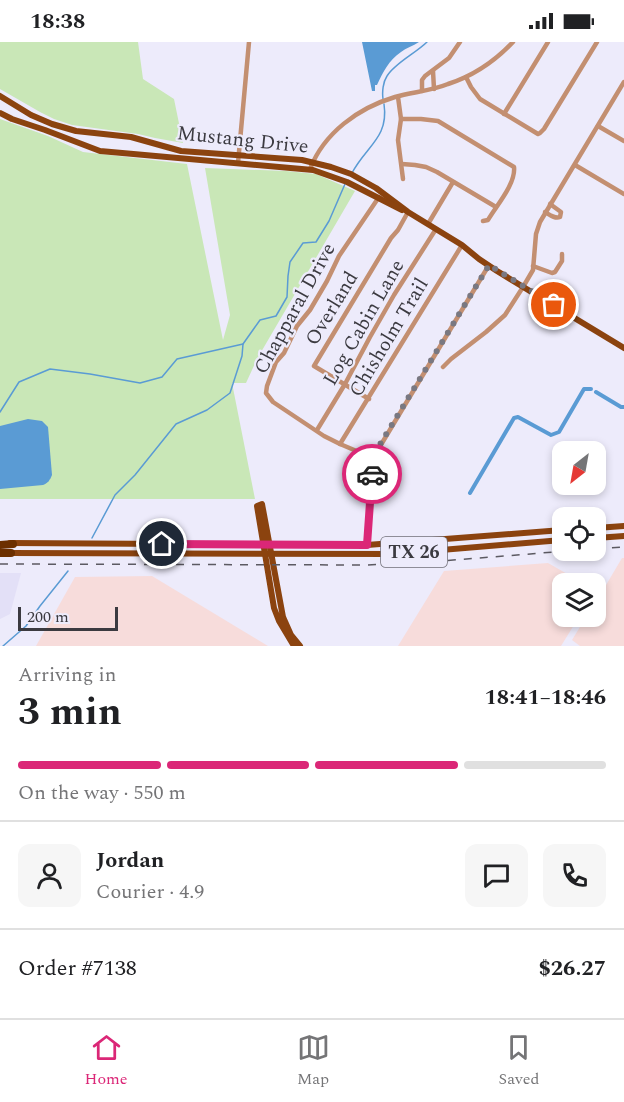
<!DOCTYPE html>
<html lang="en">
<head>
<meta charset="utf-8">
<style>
  :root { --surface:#fff; --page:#f6f6f6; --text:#202124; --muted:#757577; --line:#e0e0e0; --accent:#db2777 }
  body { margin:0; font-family:Spectral,serif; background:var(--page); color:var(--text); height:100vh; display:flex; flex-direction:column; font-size:22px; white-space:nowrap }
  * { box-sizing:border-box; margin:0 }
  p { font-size:20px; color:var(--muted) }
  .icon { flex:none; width:33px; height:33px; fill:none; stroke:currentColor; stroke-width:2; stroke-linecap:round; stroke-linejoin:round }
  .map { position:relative; height:604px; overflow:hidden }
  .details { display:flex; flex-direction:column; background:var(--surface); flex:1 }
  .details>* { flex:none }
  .needle { width:39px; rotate:211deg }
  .buttons { position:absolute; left:552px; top:399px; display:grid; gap:12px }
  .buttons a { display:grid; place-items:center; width:54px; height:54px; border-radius:12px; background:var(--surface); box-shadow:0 3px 9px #0003; font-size:30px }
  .scale { position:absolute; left:18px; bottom:15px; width:100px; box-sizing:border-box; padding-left:6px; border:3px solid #3b3a40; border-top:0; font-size:16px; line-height:21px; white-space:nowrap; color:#3b3a40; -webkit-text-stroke:4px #edebfb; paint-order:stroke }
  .pin { position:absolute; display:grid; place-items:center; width:51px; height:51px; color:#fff; margin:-26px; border:3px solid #fff; border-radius:50%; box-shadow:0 2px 6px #0007 }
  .courier { position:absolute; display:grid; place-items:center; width:60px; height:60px; margin:-30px; border:4px solid #db2777; border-radius:50%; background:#fff; color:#222; box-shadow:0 2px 8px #0007 }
  .summary em { font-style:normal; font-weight:700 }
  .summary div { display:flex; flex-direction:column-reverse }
  .summary { display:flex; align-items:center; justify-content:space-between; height:102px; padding:0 18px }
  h1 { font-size:39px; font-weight:700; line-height:45px }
  .bar { display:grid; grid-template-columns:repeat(4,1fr); gap:9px 6px; align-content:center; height:72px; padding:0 18px }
  .bar i { height:8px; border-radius:4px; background:var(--line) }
  .bar .active { background:var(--accent) }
  .bar p { grid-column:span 4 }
  .line { display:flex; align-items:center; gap:15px; padding:0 18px; border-top:2px solid var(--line) }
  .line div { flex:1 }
  .round { display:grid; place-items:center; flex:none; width:63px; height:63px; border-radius:12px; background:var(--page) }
  .status { display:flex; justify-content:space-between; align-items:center; height:42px; padding:0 30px; background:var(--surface); direction:ltr }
  .status svg { height:16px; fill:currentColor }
  .tab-bar { display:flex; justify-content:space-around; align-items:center; height:84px; border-top:2px solid var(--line); background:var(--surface); font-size:16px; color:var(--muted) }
  .tab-bar a { display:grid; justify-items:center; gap:3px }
  .tab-bar .active { color:var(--accent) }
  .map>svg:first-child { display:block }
  .built { fill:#e3e0f7 }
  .industrial { fill:#f7dcdb }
  .green { fill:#c9e7b7 }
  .water { fill:#5a9bd4 }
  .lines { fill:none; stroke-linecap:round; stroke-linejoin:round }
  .stream { stroke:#5a9bd4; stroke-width:1.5 }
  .canal { stroke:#5a9bd4; stroke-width:4 }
  .minor { stroke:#c38f71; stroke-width:4.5 }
  .major { stroke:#8b430f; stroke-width:6 }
  .highway { stroke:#6c2f00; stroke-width:8 }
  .rail { stroke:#5c5a62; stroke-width:1.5; stroke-dasharray:8 8; stroke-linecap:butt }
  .done { stroke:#797881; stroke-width:6; stroke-dasharray:0 10.8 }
  .route { stroke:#db2777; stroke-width:8 }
  .labels { text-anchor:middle; stroke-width:4.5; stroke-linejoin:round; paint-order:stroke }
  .shield { fill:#edebfb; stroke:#706f78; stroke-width:1.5 }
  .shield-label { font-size:18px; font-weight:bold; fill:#3b3a40 }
  .street-label { font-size:20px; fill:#3b3a40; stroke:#edebfb }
</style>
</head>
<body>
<div class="status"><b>18:38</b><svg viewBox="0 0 49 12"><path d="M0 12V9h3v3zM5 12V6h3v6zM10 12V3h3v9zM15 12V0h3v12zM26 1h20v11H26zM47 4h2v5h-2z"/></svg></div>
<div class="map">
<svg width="624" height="604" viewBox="0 0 624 604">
  <rect width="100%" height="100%" fill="#edebfb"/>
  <path class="built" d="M0,531H21L10,572L0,577Z"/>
  <g class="industrial">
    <path d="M622,516H624V604H580L572,598L586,575L596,574V560Z"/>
    <path d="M548,521L583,541L562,542V574L579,575L561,604H398L444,529Z"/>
    <path d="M152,534L268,604H36L75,535Z"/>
  </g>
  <g class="green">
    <path d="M0,0H138L143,37L174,57L183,101L155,96L138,92L72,83L54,77L40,70L0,47Z"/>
    <path d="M0,77L48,94L83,110L187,122L223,298L230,273L205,126L286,129L316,132L355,149L257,317L246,341H232L255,457H0Z"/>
  </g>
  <g class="water">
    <path d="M362,0H419C413,4 406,6 401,10C389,18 383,30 377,43H375V49H372Z"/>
    <path d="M28,377L42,379L48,385L52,433C50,438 48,441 43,443L0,447V384Z"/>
  </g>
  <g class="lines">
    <g class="stream">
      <path d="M383,57C382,50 383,40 387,34C395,21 416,11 427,0"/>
      <path d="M352,131C366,104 389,96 384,62"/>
      <path d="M0,370L19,340L50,327L90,332L140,341L162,335L177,317L243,302L260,278L276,274L287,255L288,234L290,220L303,201L316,200L329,179L345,142"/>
      <path d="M92,496L115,453L135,433L176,382L207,368L230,351L242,314L243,302"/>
      <path d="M3,604L26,584L40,564L68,529"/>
    </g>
    <g class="canal">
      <path d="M596,350L621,365H624"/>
      <path d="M470,451L514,376L518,375L551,393L559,390L584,347H591"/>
    </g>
    <g class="minor">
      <path d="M433,29L434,47"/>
      <path d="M466,35L471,45L480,57L538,92L540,91L544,87L597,0"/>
      <path d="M422,49V38L425,34L449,16L460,0"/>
      <path d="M398,55L401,77L398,98L403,137"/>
      <path d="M504,72L548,0"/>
      <path d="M401,77H421L438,79L514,125C516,142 496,164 488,178L483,179"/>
      <path d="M598,84L624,99"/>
      <path d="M238,121L249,0"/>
      <path d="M402,122L415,123L426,125L437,130L496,165"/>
      <path d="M575,123L624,152"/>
      <path d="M310,127C324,91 358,66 395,55C412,50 431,49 448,42C473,34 495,19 513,0"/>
      <path d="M545,170C550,173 555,177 560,175L561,170L550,162"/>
      <path d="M428,182L453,140"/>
      <path d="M533,224L552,231L555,230L562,219V212"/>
      <path d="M443,325L451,317L486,290L505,273L523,245L533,228L536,192L540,180L624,40"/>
      <path d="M369,357L314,324L391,196L398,188L408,170"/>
      <path d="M317,388L345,342L370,295L394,253L436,187"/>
      <path d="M340,402L462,203"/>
      <path d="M373,416L340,402L324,394L273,360L266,351L267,344L276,320L284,311L297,284L310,268L327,239L339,214L379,155"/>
      <path d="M367,503L373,416L489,223"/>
    </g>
    <g class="major">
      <path d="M0,54L31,73L52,82L76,89L131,95L181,109L302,118L331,125L351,132L376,146L408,170L462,203L479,217L497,229L624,306"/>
      <path d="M0,71L12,77L45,88L100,109L313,128L347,140L402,168"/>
      <path d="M596,486L624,484"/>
      <path d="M596,496L624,494"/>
      <path d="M10,501L367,503L562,488"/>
      <path d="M9,511L393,512L562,498"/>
      <path d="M294,604L279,579L274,566L257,464L262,462L283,575L291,593L300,604"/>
    </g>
    <g class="highway">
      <path d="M0,503L13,502"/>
      <path d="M0,511H11"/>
    </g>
    <g class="rail">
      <path d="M596,507L624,505"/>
      <path d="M0,522L366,523L415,521L580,508"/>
    </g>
  </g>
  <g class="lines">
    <path class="done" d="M372,432L373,416L376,409L489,223L554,263"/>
    <path class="route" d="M162,502L367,503L372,432"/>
  </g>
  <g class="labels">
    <rect class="shield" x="381" y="495" width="66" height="30" rx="4.5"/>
    <g class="shield-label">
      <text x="414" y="516">TX 26</text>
    </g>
    <g class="street-label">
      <text transform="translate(243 97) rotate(6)" y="7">Mustang Drive</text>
      <text transform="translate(294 266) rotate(-61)" y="7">Chapparal Drive</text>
      <text transform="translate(331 266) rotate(-59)" y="7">Overland</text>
      <text transform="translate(363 280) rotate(-60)" y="7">Log Cabin Lane</text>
      <text transform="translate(388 295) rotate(-59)" y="7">Chisholm Trail</text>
    </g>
  </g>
</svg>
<div class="buttons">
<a><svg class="needle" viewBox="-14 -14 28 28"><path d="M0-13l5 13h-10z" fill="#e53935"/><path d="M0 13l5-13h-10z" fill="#757577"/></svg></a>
<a><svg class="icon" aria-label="locate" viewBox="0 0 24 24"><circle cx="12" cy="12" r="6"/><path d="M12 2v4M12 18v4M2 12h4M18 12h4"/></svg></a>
<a><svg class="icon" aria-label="layers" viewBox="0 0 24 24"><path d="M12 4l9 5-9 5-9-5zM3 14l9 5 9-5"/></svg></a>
</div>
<div class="scale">200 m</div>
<div class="pin" style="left:554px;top:263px;background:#ea580c"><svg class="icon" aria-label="bag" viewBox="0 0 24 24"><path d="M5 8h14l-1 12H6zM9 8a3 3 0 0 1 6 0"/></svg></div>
<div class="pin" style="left:162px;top:502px;background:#1f2937"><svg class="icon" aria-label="home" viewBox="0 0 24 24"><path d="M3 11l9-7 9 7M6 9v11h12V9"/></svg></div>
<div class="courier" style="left:372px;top:432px"><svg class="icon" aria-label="car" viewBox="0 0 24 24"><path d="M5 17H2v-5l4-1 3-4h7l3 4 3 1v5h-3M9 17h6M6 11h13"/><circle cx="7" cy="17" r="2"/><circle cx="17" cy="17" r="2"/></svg></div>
</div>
<section class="details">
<div class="summary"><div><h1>3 min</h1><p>Arriving in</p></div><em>18:41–18:46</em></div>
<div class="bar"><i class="active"></i><i class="active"></i><i class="active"></i><i></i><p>On the way · 550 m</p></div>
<div class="line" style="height:108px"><a class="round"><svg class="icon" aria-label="person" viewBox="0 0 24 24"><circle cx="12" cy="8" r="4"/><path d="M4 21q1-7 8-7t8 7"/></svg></a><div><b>Jordan</b><p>Courier · 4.9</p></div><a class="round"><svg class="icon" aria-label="chat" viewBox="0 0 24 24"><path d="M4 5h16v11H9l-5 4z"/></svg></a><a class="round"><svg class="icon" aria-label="phone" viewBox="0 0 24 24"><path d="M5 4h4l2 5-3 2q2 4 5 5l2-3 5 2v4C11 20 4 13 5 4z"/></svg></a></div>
<div class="line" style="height:78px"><div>Order #7138</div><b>$26.27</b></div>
</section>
<nav class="tab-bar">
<a class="active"><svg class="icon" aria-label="home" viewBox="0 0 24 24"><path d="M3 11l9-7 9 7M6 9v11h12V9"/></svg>Home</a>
<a><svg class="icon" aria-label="map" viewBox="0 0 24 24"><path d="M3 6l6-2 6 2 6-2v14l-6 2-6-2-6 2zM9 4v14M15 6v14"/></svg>Map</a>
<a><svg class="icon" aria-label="saved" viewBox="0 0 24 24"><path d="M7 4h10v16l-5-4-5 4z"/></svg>Saved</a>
</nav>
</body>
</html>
